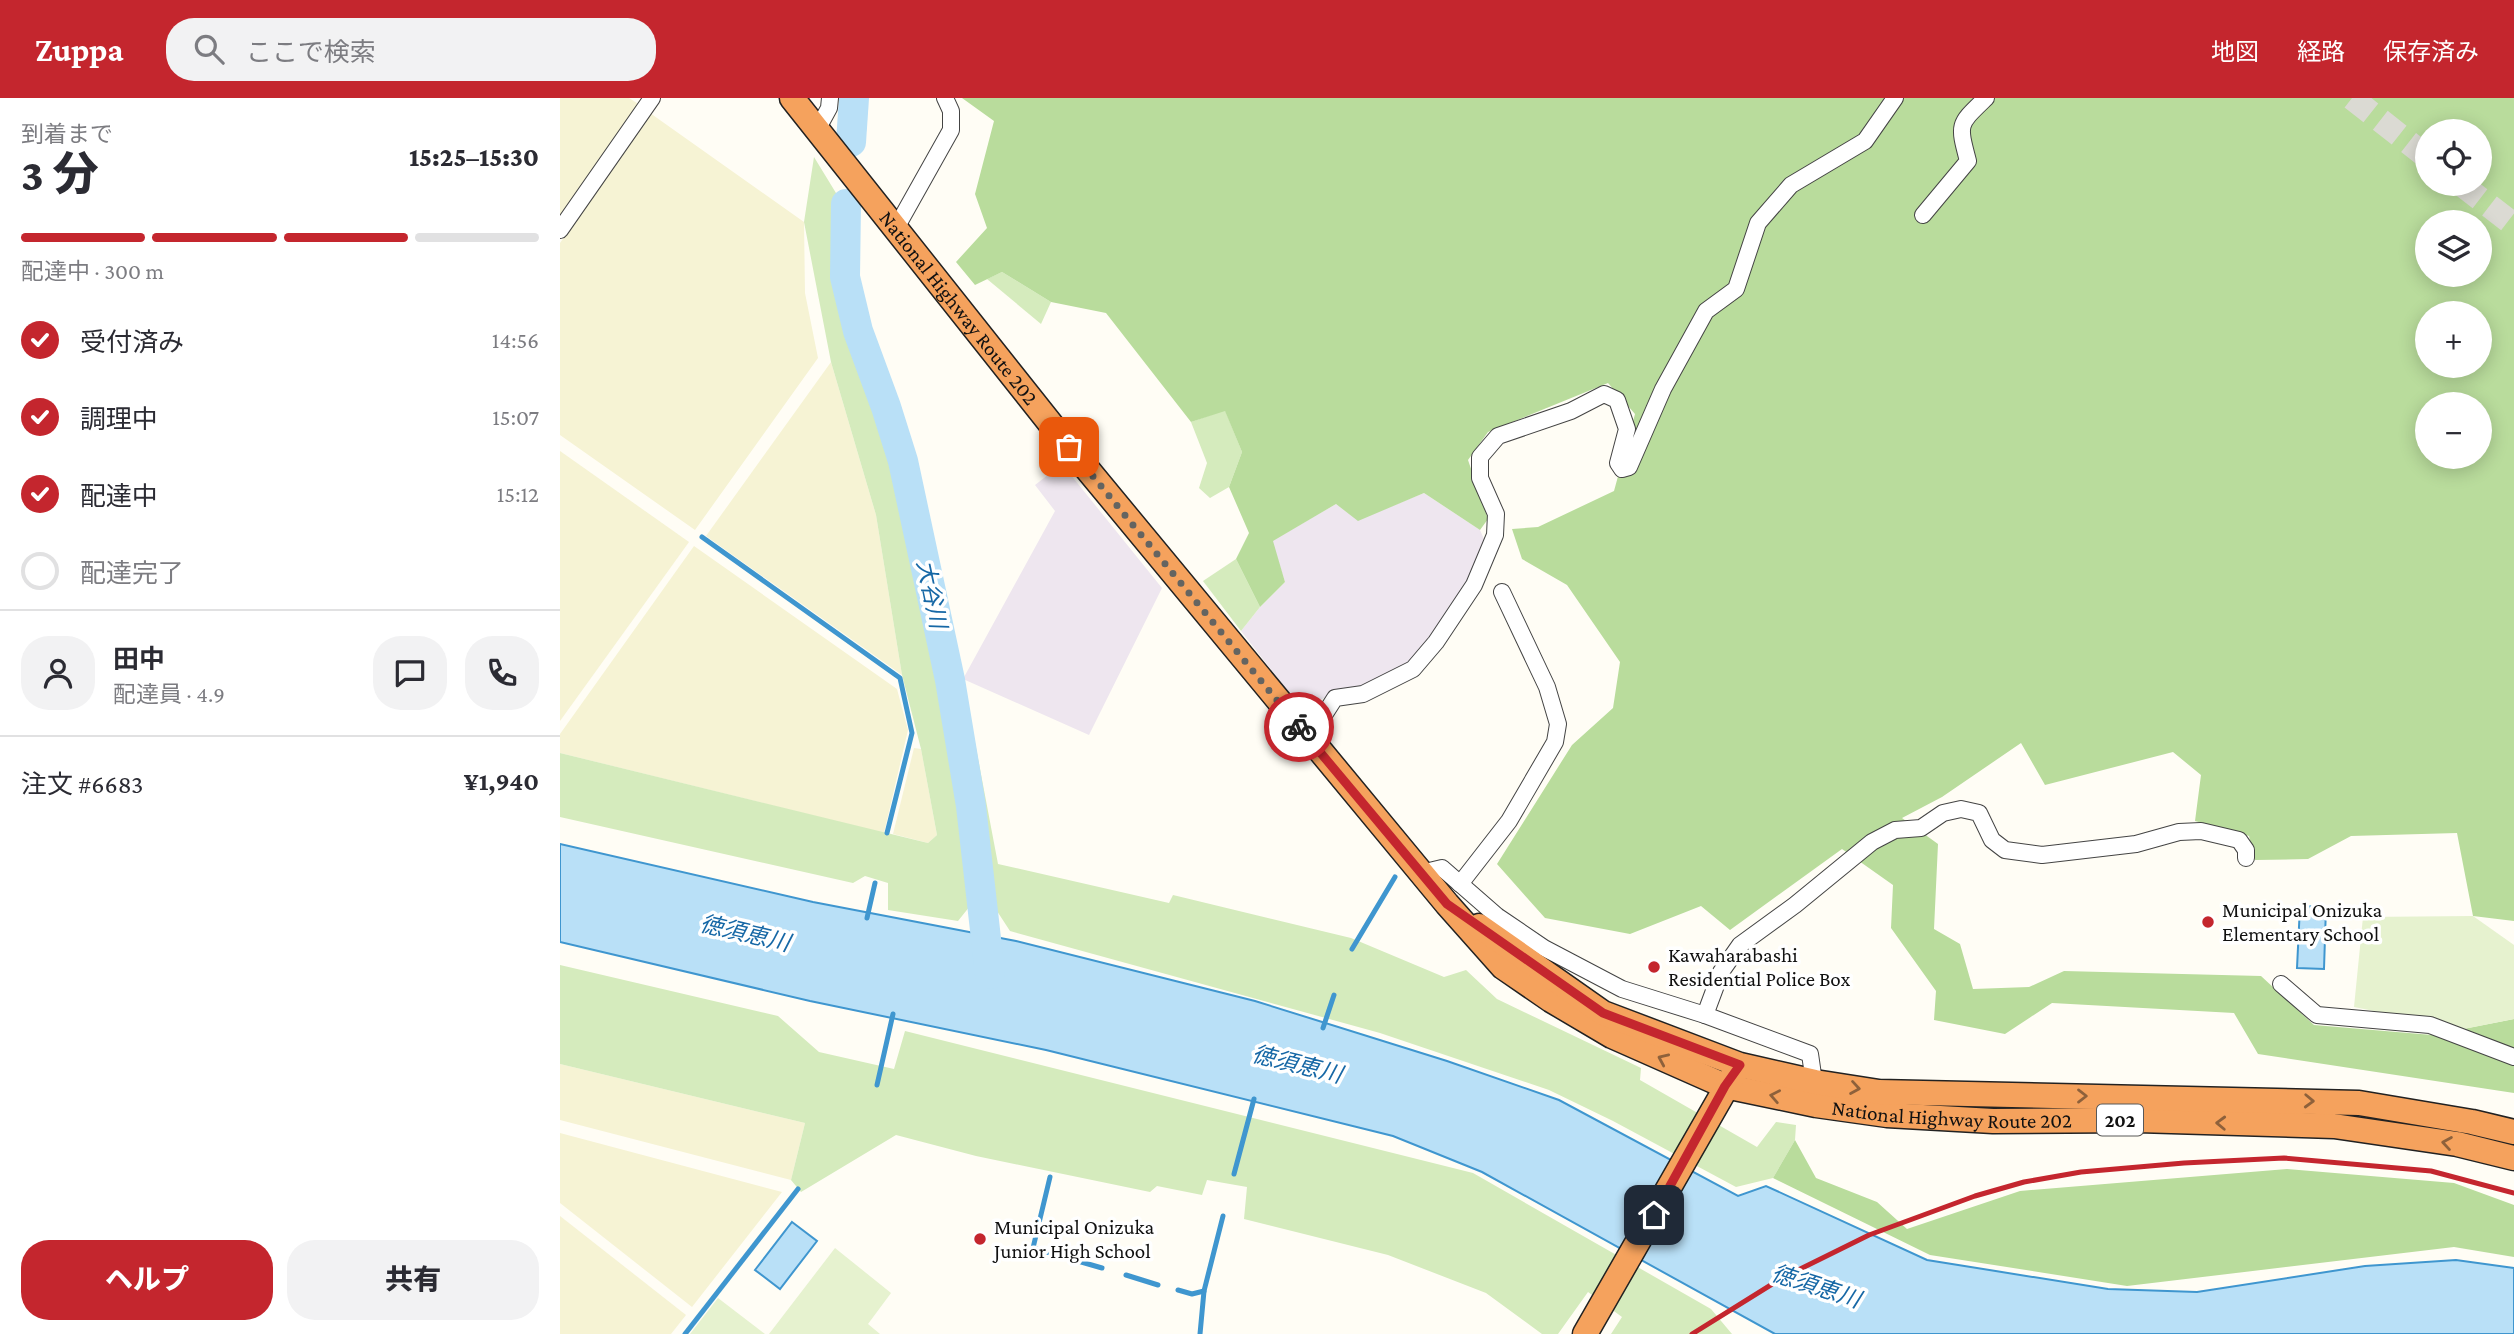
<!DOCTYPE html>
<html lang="ja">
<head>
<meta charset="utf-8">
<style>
  :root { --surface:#fff; --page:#f2f2f3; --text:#2b2b33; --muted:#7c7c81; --line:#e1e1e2; --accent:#c4262e }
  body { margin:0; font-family:"Crimson Pro","Noto Sans JP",serif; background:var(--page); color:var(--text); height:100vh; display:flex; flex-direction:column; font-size:26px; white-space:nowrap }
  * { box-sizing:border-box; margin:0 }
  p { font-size:23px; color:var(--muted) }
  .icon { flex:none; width:38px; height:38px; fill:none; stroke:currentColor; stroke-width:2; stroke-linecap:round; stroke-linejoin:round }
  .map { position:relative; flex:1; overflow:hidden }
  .drawer { display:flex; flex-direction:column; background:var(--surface); width:560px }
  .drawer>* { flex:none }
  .buttons { position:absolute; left:1855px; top:21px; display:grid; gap:14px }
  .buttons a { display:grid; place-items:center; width:77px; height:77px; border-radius:50%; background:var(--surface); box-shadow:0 4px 18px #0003; font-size:35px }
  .pin { position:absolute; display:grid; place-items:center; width:60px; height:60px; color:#fff; margin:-30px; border-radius:14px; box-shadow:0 4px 10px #0006 }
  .courier { position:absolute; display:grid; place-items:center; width:70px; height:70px; margin:-35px; border:5px solid #c4262e; border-radius:50%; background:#fff; color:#222; box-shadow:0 2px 9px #0007 }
  .headline em { font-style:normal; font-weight:800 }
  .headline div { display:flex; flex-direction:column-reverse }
  .headline { display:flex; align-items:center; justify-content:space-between; height:119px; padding:0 21px }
  h1 { font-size:46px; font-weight:800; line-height:52px }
  .bar { display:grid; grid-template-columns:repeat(4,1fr); gap:10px 7px; align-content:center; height:84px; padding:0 21px }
  .bar i { height:9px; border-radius:5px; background:var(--line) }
  .bar .active { background:var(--accent) }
  .bar p { grid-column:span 4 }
  .line { display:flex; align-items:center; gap:18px; padding:0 21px; border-top:2px solid var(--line) }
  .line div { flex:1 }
  .round { display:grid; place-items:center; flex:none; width:74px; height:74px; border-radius:28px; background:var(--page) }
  ol { padding:0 21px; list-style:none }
  li { display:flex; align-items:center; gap:21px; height:77px }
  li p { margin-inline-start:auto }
  li .icon { padding:7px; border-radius:50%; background:var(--accent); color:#fff; stroke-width:4 }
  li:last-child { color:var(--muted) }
  li i { width:38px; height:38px; border:4px solid var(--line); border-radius:50% }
  .cta { display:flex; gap:14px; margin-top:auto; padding:14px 21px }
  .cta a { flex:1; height:80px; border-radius:28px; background:var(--accent); color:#fff; font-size:28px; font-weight:800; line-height:80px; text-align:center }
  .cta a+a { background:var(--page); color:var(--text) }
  header { display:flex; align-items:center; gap:42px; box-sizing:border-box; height:98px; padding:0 35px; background:var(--accent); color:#fff }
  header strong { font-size:33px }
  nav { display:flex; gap:38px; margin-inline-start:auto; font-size:24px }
  .search { width:490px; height:63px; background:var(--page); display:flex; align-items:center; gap:18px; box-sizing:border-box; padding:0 24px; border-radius:28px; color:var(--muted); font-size:26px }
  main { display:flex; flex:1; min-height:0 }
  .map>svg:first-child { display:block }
  .industrial { fill:#eee6ef }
  .farmland { fill:#f6f3d4 }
  .green { fill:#d5ebbd }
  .forest { fill:#b9dc9c; fill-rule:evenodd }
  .pitch { fill:#e6f2cf }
  .water { fill:#b9e0f7; stroke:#3f96cf; stroke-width:2 }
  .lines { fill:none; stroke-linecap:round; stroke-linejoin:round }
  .stream { stroke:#3f96cf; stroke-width:5 }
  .river { stroke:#b9e0f7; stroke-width:30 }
  .highway-tunnel { stroke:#dbdad3; stroke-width:24; stroke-dasharray:24 12; stroke-linecap:butt }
  .minor-casing { stroke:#444; stroke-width:18 }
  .highway-casing { stroke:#222; stroke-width:27 }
  .minor { stroke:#fff; stroke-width:16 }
  .highway { stroke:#f5a25d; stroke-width:24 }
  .rail { stroke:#c4262e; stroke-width:5 }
  .oneway { stroke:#8e613b }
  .done { stroke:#646461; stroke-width:7; stroke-dasharray:0 12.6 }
  .route { stroke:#c4262e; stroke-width:9 }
  .poi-dot { fill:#c4262e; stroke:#fff; stroke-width:2.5 }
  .labels { text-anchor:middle; stroke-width:7; stroke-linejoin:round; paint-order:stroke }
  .shield { fill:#fff; stroke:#585858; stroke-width:2 }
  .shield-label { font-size:19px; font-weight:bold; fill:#111 }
  .street-label { font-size:21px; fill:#111; stroke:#fff }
  .poi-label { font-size:21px; fill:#111; stroke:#fff; text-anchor:start }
  .water-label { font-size:23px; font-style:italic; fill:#1768a6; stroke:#fff }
</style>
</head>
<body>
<header>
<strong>Zuppa</strong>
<div class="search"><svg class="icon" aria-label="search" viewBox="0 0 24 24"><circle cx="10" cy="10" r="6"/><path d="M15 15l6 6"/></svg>ここで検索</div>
<nav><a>地図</a><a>経路</a><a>保存済み</a></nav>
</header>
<main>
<section class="drawer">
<div class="headline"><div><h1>3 分</h1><p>到着まで</p></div><em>15:25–15:30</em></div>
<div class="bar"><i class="active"></i><i class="active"></i><i class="active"></i><i></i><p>配達中 · 300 m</p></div>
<ol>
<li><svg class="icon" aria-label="check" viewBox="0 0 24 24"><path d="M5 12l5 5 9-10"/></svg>受付済み<p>14:56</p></li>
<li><svg class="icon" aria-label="check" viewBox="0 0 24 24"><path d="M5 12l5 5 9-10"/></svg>調理中<p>15:07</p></li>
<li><svg class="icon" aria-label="check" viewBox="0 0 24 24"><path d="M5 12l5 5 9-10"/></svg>配達中<p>15:12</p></li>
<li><i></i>配達完了</li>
</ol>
<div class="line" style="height:126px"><a class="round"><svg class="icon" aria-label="person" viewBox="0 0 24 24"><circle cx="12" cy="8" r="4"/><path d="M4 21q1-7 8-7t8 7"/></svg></a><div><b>田中</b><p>配達員 · 4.9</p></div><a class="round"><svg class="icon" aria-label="chat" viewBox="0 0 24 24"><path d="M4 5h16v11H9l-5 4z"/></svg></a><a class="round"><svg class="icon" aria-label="phone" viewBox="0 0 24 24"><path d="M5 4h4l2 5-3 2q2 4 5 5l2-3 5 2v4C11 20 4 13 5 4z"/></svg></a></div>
<div class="line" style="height:91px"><div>注文 #6683</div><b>¥1,940</b></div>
<div class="cta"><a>ヘルプ</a><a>共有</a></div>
</section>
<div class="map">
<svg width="1954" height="1236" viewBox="0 0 1954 1236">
  <rect width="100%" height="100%" fill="#fffdf5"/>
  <g class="industrial">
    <path d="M502,366L602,490L529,637L403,581L495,413L475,387Z"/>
    <path d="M864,395L920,432L927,448L873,541L848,568L800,591L776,594L742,611L681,533L700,509L725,484L712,443L776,406L798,422Z"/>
  </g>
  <g class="farmland">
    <path d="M0,0H69L80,7L0,122Z"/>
    <path d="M90,15L244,124L245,195L258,260L135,432L0,337V145Z"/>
    <path d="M271,264L316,417L342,577L146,438Z"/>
    <path d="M0,353L129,444L0,623Z"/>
    <path d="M134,448L337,591L348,632L324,735L0,655V636Z"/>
    <path d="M354,650L361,651L377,737L368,745L333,736Z"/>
    <path d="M0,966L245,1025L231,1082L0,1022Z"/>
    <path d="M0,1035L222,1094L132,1209L0,1105Z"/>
    <path d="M0,1118L126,1217L111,1236H0Z"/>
  </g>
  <g class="green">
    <path d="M254,59L276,95L274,181L334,363L382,584L414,803L398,823L328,812V785L305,778L293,785L0,719V655L368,745L377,737L361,651L342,577L316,417L271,264L244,124Z"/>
    <path d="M442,174L491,204L481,226L427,181Z"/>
    <path d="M665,312L682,354L669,389L650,400L639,390L647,365L631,324Z"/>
    <path d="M676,461L700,509L681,533L643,483Z"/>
    <path d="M403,581L438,766L609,805L613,797L791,840L884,879L906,872L937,901L1081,970L1080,982L1197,1049L1216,1024L1236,1027L1235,1042L1213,1080L1176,1089L1053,1023L989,992L820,935L450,833L435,810Z"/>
    <path d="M0,867L218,918L259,954L334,971L345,933L913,1075L1151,1211L1172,1236H1051L1062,1219L1028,1194L998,1236H982L926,1195L828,1157L684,1121L687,1089L647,1082L642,1097L597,1088L590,1094L416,1058L336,1037L241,1094L231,1082L245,1025L0,966Z"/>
  </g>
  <g class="forest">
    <path d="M402,0H1954V823L1913,818L1897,735L1791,738L1748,761L1695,762L1689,738L1635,723L1641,677L1613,654L1485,687L1461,645L1382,699L1342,720L1378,746L1374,831L1400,846L1413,891L1469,889L1504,873L1701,878L1754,927L1872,937L1954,921V995L1698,956L1674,915L1492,905L1445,936L1374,922L1376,893L1331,830L1333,787L1282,751L1170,832L1141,808L1070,836L985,820L937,766L1012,647L1053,610L1060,564L1007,487L962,461L952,431L978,429L1054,393L1075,316L1048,285L928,334L908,362L928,421L920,432L864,395L798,423L776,406L713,443L725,484L700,509L676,461L689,435L669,389L682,354L665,313L631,324L546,215L491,204L442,174L415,187L396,164L427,130L415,96L434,23ZM1867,33H1920V86H1867ZM1867,124H1920V177H1867ZM1867,215H1920V268H1867ZM1867,306H1920V359H1867Z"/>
    <path d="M1235,1042L1256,1080L1317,1104L1347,1131L1460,1093L1727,1071L1894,1085L1954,1107V1159L1894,1149L1567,1188L1370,1157L1213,1080Z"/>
  </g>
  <g class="pitch">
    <path d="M1913,818L1954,847V921L1904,931L1794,909L1803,819Z"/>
    <path d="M275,1150L331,1195L308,1226L320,1236H209Z"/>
    <path d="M158,1200L205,1236H130Z"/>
  </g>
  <g class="water">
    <path d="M0,746L253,804L456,843L695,903L887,963L999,1002L1178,1098L1206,1088L1367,1162L1548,1191L1637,1194L1805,1168L1896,1162L1954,1170V1236H1215L922,1074L833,1038L486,952L250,903L0,844Z"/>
    <path d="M1740,808L1766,809L1764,871L1737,870Z"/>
    <path d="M232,1124L257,1143L220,1191L195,1172Z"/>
  </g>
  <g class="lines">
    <g class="stream">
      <path d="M142,439L340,580L352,635L327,735"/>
      <path d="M307,820L315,785"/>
      <path d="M792,851L835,779"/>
      <path d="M763,930L774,897"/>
      <path d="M317,987L333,916"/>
      <path d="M674,1076L694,1001"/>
      <path d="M490,1079L473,1150L542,1170"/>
      <path d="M566,1177L598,1187"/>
      <path d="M618,1192L632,1196L644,1193"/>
      <path d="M125,1236L238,1091"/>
      <path d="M640,1236L644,1193L663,1118"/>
    </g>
    <g class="river">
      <path d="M291,44L294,0"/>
      <path d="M286,106L285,179L298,233L326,309L343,363L390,582L411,708L430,876"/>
    </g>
    <g class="highway-tunnel">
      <path d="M1792,0L1867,59"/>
      <path d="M1901,86L1954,127"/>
    </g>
    <g class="minor-casing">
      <g id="minor">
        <path d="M257,32L269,10L270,0"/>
        <path d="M1363,117L1408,63C1398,25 1398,27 1426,0"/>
        <path d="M336,130L391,32V13L385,0"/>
        <path d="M0,132L92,0"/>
        <path d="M736,618L742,617L757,628L775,600L803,596L853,571L876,544L914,487L935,437L936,416L920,380V359L938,338L1011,313L1044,296L1057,302L1067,331L1058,365L1062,371L1069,369L1103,291L1146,213L1176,191L1198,125L1231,87L1305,43L1335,0"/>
        <path d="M861,775L882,770L937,818L984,850L1062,891L1145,917L1250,956L1255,991"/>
        <path d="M900,786L949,723L995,644L998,626L987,589L942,494"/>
        <path d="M1721,886L1757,917L1870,927L1954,959"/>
        <path d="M1145,917L1161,874L1180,847L1235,807L1312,744L1335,732L1361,730L1383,715L1401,711L1419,715L1432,742L1445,752L1482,757L1576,746L1619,734L1641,733L1679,742L1686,752V760"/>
      </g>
    </g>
    <g class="highway-casing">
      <g id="highway">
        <path id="s1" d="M232,0L509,349L887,806L943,869L991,902L1052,938L1165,988L1256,1007L1327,1017L1433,1023L1578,1022L1774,1028L1897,1046L1954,1060"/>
        <path d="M919,828L1043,915L1180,967L1255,984L1319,994L1799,1005L1912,1024L1954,1034"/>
        <path d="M1025,1236L1174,976"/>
      </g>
    </g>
    <use href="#minor" class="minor"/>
    <use href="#highway" class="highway"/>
    <path class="rail" d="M1132,1236L1222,1180L1309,1137L1415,1098L1464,1084L1521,1074L1624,1065L1724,1060L1871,1073L1954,1095"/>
  </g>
  <defs><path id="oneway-chevron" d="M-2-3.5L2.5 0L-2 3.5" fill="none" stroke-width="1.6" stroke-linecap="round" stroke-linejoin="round" transform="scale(1.75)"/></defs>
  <g class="oneway">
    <use href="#oneway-chevron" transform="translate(1103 961) rotate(-156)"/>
    <use href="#oneway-chevron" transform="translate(1295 990) rotate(9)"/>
    <use href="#oneway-chevron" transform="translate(1215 998) rotate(-169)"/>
    <use href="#oneway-chevron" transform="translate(1522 998)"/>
    <use href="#oneway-chevron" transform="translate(1749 1003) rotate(2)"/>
    <use href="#oneway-chevron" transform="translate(1661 1025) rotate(-178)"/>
    <use href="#oneway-chevron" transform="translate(1887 1045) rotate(-171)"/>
  </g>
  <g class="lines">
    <path class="done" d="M509,349L739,629"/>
    <path class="route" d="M739,629L887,806L1043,915L1180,967L1165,988L1094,1117"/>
  </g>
  <g class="poi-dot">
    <circle cx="1648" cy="824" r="7"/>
    <circle cx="1094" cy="869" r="7"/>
    <circle cx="420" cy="1141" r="7"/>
  </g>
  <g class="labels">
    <rect class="shield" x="1537" y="1006.5" width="46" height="31" rx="5"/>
    <g class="shield-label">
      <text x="1560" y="1029">202</text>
    </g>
    <g class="street-label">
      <text dy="7" stroke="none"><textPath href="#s1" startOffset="268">National Highway Route 202</textPath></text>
      <text dy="7" stroke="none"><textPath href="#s1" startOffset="1605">National Highway Route 202</textPath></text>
    </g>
    <g class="poi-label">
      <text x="1662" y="819">Municipal Onizuka<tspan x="1662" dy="24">Elementary School</tspan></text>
      <text x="1108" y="864">Kawaharabashi<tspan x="1108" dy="24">Residential Police Box</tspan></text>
      <text x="434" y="1136">Municipal Onizuka<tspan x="434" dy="24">Junior High School</tspan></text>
    </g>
    <g class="water-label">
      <text transform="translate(372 496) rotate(78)" y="8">大谷川</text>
      <text transform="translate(185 835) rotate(13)" y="8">徳須恵川</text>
      <text transform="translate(737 966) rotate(14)" y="8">徳須恵川</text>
      <text transform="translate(1256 1188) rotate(18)" y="8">徳須恵川</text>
    </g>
  </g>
</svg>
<div class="buttons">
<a><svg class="icon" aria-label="locate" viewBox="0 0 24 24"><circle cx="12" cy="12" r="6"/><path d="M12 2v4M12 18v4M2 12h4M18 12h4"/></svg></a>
<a><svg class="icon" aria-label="layers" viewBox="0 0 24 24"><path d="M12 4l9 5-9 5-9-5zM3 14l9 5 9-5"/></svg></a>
<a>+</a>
<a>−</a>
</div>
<div class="pin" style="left:509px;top:349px;background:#ea580c"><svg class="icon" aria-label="bag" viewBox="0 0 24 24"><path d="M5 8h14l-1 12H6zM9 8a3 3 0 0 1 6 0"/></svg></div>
<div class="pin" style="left:1094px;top:1117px;background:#1f2937"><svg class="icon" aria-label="home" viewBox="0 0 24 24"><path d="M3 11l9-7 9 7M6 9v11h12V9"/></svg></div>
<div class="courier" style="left:739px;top:629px"><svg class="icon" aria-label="bike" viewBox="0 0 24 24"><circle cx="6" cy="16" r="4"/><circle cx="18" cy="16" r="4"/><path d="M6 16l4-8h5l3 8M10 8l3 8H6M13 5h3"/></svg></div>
</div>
</main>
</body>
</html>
